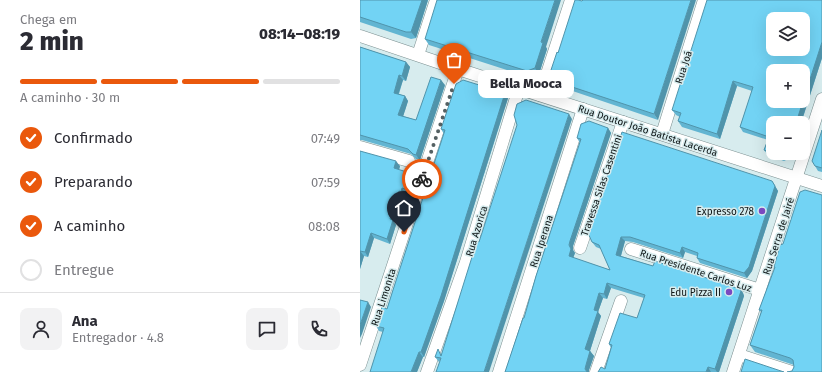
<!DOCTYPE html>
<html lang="pt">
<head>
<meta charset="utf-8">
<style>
  :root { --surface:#fff; --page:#f2f2f3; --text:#2b2b33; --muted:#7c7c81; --line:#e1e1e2; --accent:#ea580c }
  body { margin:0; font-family:"Fira Sans",sans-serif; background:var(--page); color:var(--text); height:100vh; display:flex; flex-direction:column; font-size:15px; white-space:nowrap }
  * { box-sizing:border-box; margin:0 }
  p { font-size:13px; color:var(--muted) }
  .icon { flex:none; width:22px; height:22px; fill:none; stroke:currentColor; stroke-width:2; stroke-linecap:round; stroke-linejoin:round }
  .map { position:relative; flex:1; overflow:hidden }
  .sheet { display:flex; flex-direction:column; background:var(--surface); width:360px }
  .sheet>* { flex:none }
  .fabs { position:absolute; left:406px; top:12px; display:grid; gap:8px }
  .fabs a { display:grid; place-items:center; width:44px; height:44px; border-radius:8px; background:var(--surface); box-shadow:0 4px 16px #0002; font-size:20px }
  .pin { position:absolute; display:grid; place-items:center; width:34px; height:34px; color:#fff; margin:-41px -17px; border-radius:50% 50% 50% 0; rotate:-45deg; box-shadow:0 0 4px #0007 }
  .pin .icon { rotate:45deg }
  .courier { position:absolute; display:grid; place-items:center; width:40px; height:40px; margin:-20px; border:3px solid #ea580c; border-radius:50%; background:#fff; color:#222; box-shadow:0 1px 5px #0007 }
  .bubble { position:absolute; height:28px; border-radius:8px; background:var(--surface); box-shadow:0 4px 16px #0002; font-size:13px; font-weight:800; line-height:28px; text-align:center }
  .summary em { font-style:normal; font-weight:800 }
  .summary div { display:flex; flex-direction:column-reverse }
  .summary { display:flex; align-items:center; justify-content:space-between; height:68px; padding:0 20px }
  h1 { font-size:26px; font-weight:800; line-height:30px }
  .bar { display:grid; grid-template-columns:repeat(4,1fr); gap:6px 4px; align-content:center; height:48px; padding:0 20px }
  .bar i { height:5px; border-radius:3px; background:var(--line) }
  .bar .active { background:var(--accent) }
  .bar p { grid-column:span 4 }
  .line { display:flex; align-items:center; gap:10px; padding:0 20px; border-top:1px solid var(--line) }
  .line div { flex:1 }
  .round { display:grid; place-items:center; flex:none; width:42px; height:42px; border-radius:8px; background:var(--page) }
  ol { padding:0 20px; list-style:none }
  li { display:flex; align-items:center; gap:12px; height:44px }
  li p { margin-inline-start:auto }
  li .icon { padding:4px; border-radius:50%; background:var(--accent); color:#fff; stroke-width:4 }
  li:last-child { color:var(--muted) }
  li i { width:22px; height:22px; border:2px solid var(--line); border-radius:50% }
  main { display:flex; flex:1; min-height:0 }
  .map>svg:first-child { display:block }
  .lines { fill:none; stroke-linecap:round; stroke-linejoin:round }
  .minor-casing { stroke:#7b8f90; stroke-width:13 }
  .minor { stroke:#fff; stroke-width:12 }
  .wall { fill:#62b5d2 }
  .shaded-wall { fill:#5094ab }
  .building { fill:#72d3f4; stroke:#5094ab; fill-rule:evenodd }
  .done { stroke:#546062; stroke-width:4; stroke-dasharray:0 7.2 }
  .route { stroke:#ea580c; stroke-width:5 }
  .poi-dot { fill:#7a49c0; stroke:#d7ecee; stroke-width:1.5 }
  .labels { text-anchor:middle; stroke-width:3; stroke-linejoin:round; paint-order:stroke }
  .street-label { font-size:10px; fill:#0e1516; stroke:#d7ecee }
  .poi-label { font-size:10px; fill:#0e1516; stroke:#d7ecee; text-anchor:end }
</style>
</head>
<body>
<main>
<section class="sheet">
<div class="summary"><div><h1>2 min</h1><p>Chega em</p></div><em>08:14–08:19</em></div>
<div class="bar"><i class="active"></i><i class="active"></i><i class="active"></i><i></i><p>A caminho · 30 m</p></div>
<ol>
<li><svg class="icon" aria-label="check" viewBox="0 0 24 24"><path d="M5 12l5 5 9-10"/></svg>Confirmado<p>07:49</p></li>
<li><svg class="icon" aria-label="check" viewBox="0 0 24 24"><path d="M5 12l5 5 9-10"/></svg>Preparando<p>07:59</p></li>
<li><svg class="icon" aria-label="check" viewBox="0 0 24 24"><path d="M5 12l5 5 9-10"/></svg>A caminho<p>08:08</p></li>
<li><i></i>Entregue</li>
</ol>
<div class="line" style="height:72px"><a class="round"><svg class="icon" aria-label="person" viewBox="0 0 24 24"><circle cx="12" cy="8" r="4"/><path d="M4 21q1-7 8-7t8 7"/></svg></a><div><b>Ana</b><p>Entregador · 4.8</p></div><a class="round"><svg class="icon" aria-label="chat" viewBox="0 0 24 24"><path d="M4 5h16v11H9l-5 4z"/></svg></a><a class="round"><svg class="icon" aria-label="phone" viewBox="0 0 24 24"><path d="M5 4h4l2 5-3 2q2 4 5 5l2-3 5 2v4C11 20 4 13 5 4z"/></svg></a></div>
</section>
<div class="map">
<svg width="462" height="372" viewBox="0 0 462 372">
  <rect width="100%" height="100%" fill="#d7ecee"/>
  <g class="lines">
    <g class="minor-casing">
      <g id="minor">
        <path d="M0,36L98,69L462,186"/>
        <path d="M58,55L76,0"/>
        <path d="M180,95L211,0"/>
        <path d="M302,134L344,0"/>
        <path d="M0,147L49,161"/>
        <path d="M220,248L263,122"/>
        <path d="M271,249L400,290"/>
        <path d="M379,355L432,372"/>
        <path d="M0,365L98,69"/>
        <path d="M67,372L106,262L159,88"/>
        <path d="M139,372L223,109"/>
        <path d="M236,372L261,301"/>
        <path d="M373,372L462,99"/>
      </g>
    </g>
    <use href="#minor" class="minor"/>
  </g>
  <g class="wall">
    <path d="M0,0H68L56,38L51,39L0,22Z"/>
    <path d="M462,0V58L430,158L424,161L408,155L404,150L408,140L383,132L380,127L392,91L377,86L360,139L322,127L318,121L320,117L316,115L312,110Z"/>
    <path d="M222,1L298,120L192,84L188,79L198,53Z"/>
    <path d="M65,39L186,47L187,49L179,74L172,78L69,45Z"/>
    <path d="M0,47L46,62L50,67L46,81L43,80L39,94L45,96L48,101L43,116L56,120L85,85L60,160L56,159L51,154L2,140H0Z"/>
    <path d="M148,98L84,301L64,357H63L57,372L23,332L19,331L16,326L27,309L84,134L81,129Z"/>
    <path d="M212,119L79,362L75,357L82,354L119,242Z"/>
    <path d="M248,128L251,133L213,246V250L215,253L213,258L250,270L241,249L236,247L232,242L412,181L418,191L392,271L387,278L340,263L337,258V256L325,252L323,258L273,242L265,241L261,256L293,266L380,289L383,293L384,296L359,372H238L245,369L251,348L249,344L277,318L284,298L251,288L247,299L243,298L238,312L241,316L230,351L234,356L229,370L164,318L220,143L217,138Z"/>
    <path d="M462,130V172L458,171L455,166Z"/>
    <path d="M0,151L40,166L39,170L54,178L49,194L45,193L44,197L42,196L34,222L36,225L30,244L14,238L8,257L4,256L0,269Z"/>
    <path d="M423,244L462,372L432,371L434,367V365L395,352L390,345L401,312L399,310L415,269L414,267Z"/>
  </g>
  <g class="shaded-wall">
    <path d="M62,0H68L56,38L51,32Z"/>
    <path d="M195,0H201L186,47L187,49L179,74L175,68L181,42Z"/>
    <path d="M331,0H336L298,120L294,114Z"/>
    <path d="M462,42V58L441,123H436Z"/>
    <path d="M46,62L50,67L46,81L42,76Z"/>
    <path d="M39,75L43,80L37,98L34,93Z"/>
    <path d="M81,80L85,85L60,160L56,155Z"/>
    <path d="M373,81L377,86L360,139L357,134Z"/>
    <path d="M145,93L148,98L84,301L64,357L61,352Z"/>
    <path d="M45,96L48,101L42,120L38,115Z"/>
    <path d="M209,114L212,119L129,372H124Z"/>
    <path d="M248,128L251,133L213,246V250L215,253L212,261L209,256L210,241Z"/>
    <path d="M427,153H432L430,158Z"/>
    <path d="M36,161L40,166L38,173L34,168Z"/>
    <path d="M50,173L54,178L49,194L45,189Z"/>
    <path d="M412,181L418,191L392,271L387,278L384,273Z"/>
    <path d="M42,188L45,193L44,197L41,192Z"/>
    <path d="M39,191L42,196L34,222L36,225L30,244L27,239L30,219Z"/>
    <path d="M11,233L14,238L8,257L5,252Z"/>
    <path d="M261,237L265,241L260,259L256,255Z"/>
    <path d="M322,247L325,252L323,258L320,253Z"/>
    <path d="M0,251L4,256L0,269Z"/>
    <path d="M247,283L251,288L247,299L244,294Z"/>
    <path d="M380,289L383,293L384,296L359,372H357L355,369Z"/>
    <path d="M239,293L243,298L238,312L241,316L229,354L225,349L234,310Z"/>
    <path d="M8,302L11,307L2,334L0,338V325Z"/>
    <path d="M230,351L234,356L229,370V372H227L225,369L226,365Z"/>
    <path d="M59,352L63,357L57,372H51Z"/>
    <path d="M348,367L351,372H346Z"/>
  </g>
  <g class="building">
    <path d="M0,0H62L51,32H46L0,17Z"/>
    <path d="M77,0H195L181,42L183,43L175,68L167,71L65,39Z"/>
    <path d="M215,0H218L222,1L223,0H331L294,114L188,79L197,52L198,53Z"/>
    <path d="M347,0H462V42L436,123H413V153H427L421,156L404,150L409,137L380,127L393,87L373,81L357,134L318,121L321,113L312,110ZM413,19H443V49H413ZM413,71H443V101H413Z"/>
    <path d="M0,47L46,62L42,76L39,75L34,93L45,96L38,115L56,120L71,77L81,80L56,155L53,154L48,149L0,135Z"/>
    <path d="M103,80L145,93L81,296L61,352H59L51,372H10L24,328L16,326L22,307L27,309L33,290L85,130L81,129L96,84Z"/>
    <path d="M166,100L209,114L124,372H76L81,358L75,357L78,349L81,356L117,241L119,242L157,125L154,115L157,104Z"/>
    <path d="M229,121L248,128L210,241L209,245L211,249L209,256L250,270L239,245L232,242L228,233L262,132L412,181L415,186L389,267L384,273L337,258L338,253L322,247L320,253L270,237H261L256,255L293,266L295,261L380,289L381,291L355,369L348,367L346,372H238L241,367L245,369L252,345L249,344L260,313L277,318L285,295L247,283L244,294L239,293L234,310L238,311L225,349L230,351L226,365L225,369L227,372H145L163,318H164L176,276L221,139L217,138L221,124Z"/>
    <path d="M462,130V168L455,166L452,161Z"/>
    <path d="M0,151L36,161L34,168L50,173L45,189L42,188L41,192L39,191L30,219L33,220L27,239L11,233L5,252L0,251V252Z"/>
    <path d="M445,190L462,195V372H427L432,371L434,367L433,360L430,358L390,345L402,310H399L415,267H414L420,245L423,244L440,192Z"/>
    <path d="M0,300L8,302L0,325Z"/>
    <path d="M385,359L424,372H381Z"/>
  </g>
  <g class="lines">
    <path class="done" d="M62,179L94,84"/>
    <path class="route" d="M44,232L62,179"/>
  </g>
  <g class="poi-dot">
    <circle cx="402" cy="211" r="4"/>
    <circle cx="369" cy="292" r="4"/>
  </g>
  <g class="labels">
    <g class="street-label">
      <text transform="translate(323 67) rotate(-72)" y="4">Rua Joá</text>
      <text transform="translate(288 130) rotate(18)" y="4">Rua Doutor João Batista Lacerda</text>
      <text transform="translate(241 185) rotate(-71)" y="4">Travessa Silas Casentini</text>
      <text transform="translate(116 231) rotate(-73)" y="4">Rua Azorica</text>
      <text transform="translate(418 236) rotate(-72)" y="4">Rua Serra de Jairé</text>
      <text transform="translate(181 241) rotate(-72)" y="4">Rua Iperana</text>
      <text transform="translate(336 270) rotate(18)" y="4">Rua Presidente Carlos Luz</text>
      <text transform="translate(23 297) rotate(-72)" y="4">Rua Limonita</text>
    </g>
    <g class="poi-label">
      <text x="394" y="215">Expresso 278</text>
      <text x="361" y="296">Edu Pizza II</text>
    </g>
  </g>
</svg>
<div class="fabs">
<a><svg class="icon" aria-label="layers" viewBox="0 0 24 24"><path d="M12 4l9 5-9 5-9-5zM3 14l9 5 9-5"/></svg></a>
<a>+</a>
<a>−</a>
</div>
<div class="pin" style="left:94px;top:84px;background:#ea580c"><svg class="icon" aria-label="bag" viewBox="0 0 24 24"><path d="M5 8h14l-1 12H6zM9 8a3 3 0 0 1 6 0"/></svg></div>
<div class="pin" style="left:44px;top:232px;background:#1f2937"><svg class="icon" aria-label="home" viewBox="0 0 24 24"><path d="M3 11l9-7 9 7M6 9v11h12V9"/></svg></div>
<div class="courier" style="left:62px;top:179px"><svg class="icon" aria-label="bike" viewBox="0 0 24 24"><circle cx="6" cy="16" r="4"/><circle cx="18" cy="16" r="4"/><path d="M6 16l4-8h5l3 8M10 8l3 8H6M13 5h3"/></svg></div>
<div class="bubble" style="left:118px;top:70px;width:96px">Bella Mooca</div>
</div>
</main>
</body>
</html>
